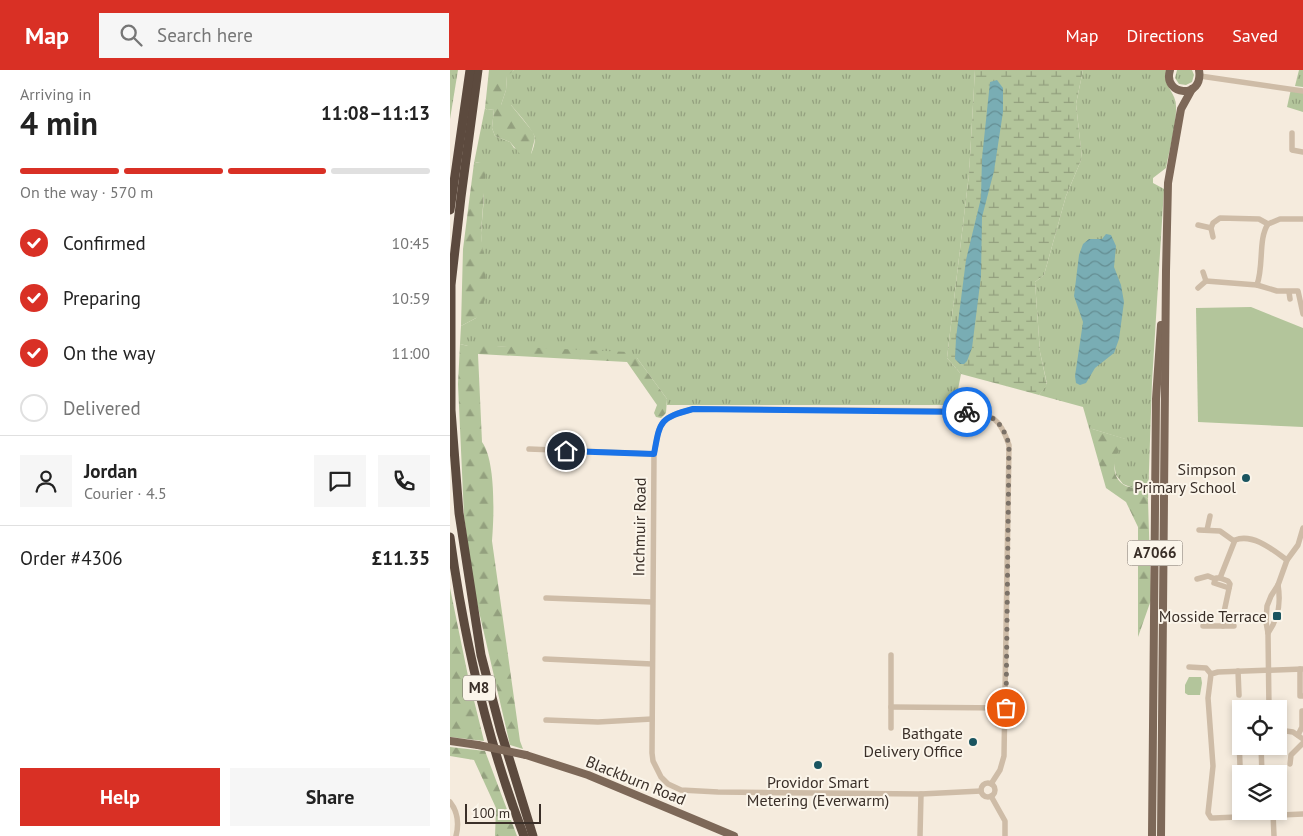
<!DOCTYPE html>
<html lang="en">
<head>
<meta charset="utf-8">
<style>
  :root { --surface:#fff; --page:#f6f6f6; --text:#222; --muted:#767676; --line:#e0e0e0; --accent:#d93025 }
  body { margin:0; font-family:"PT Sans",sans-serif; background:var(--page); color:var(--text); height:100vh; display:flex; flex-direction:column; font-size:19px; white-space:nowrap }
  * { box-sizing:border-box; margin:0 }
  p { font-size:16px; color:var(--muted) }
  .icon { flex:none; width:28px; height:28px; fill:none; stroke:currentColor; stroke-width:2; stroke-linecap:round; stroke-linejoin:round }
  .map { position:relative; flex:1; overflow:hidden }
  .sheet { display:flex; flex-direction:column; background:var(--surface); width:450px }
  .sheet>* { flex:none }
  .fabs { position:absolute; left:782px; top:630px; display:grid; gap:10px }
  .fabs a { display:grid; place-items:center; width:55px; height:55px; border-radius:0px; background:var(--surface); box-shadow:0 2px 8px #0003; font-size:25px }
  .scale { position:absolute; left:15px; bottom:12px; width:76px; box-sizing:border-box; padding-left:5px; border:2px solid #3a2f28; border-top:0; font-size:14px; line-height:18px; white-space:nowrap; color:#3a2f28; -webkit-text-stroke:4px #fbf5ea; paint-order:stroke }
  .pin { position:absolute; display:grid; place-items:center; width:42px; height:42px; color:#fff; margin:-21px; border:2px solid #fff; border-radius:50%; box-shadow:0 1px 5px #0007 }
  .courier { position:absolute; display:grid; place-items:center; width:50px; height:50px; margin:-25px; border:4px solid #1a73e8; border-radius:50%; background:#fff; color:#222; box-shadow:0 1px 6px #0007 }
  .headline em { font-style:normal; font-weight:800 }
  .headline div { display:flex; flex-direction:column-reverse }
  .headline { display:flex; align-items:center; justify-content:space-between; height:85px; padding:0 20px }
  h1 { font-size:32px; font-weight:800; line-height:38px }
  .bar { display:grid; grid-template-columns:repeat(4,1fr); gap:8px 5px; align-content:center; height:60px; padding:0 20px }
  .bar i { height:6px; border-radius:4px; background:var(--line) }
  .bar .selected { background:var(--accent) }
  .bar p { grid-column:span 4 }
  .line { display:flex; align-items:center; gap:12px; padding:0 20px; border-top:1px solid var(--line) }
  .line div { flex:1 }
  .round { display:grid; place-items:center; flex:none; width:52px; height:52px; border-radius:0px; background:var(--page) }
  ol { padding:0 20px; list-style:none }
  li { display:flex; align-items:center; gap:15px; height:55px }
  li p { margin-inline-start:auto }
  li .icon { padding:5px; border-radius:50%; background:var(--accent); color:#fff; stroke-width:4 }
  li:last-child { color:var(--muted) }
  li i { width:28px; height:28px; border:2px solid var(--line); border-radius:50% }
  .primary-button { display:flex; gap:10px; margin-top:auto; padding:10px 20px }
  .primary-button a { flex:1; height:58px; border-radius:0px; background:var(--accent); color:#fff; font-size:20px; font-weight:800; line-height:58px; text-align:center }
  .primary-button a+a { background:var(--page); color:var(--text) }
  header { display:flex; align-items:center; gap:30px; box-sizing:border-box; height:70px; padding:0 25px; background:var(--accent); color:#fff }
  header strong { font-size:24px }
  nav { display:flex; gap:28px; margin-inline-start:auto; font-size:18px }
  .search { width:350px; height:45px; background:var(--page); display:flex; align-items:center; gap:12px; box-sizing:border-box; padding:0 18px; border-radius:0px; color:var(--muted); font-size:19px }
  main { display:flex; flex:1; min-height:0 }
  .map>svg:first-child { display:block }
  .grass { fill:url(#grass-tufts) }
  .forest { fill:url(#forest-firs) }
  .wetland { fill:url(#wetland-marsh) }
  .green { fill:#b3c59b }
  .water { fill:url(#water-waves) }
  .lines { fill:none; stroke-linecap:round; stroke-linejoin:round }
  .minor { stroke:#cebca7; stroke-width:5.5 }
  .major { stroke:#7d6858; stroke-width:8 }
  .highway { stroke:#5c4a3e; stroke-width:9 }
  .major-bridge { stroke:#7d6858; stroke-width:8 }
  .done { stroke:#7b7167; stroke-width:5; stroke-dasharray:0 9 }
  .route { stroke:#1a73e8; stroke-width:6 }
  .poi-dot { fill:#1a5560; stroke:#fbf5ea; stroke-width:2 }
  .labels { text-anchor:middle; stroke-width:4; stroke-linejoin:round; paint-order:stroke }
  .shield { fill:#fbf5ea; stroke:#746a62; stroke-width:1 }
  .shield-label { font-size:15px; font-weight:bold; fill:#3a2f28 }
  .poi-label { font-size:16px; fill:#3a2f28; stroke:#fbf5ea; text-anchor:end }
  .street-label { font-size:16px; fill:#3a2f28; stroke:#fbf5ea }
</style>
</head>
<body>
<header>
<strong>Map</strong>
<div class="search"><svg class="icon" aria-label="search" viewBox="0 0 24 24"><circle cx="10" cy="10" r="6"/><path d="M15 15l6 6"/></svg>Search here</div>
<nav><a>Map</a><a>Directions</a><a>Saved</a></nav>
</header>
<main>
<section class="sheet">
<div class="headline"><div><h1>4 min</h1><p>Arriving in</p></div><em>11:08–11:13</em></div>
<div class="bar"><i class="selected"></i><i class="selected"></i><i class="selected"></i><i></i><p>On the way · 570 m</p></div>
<ol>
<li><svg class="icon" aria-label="check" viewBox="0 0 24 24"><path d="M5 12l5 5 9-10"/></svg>Confirmed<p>10:45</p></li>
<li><svg class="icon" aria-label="check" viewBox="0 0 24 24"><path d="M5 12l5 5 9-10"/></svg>Preparing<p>10:59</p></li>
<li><svg class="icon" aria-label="check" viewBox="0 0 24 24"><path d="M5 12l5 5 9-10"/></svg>On the way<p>11:00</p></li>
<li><i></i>Delivered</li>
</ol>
<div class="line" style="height:90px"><a class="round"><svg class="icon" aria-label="person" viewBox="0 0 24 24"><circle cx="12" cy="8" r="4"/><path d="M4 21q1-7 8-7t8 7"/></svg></a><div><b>Jordan</b><p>Courier · 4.5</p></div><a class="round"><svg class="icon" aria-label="chat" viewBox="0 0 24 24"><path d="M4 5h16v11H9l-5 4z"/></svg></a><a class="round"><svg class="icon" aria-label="phone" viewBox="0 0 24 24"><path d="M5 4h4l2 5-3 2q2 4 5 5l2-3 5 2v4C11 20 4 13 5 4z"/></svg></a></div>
<div class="line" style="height:65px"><div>Order #4306</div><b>£11.35</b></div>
<div class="primary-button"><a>Help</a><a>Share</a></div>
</section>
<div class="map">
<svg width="853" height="766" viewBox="0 0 853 766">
  <defs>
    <pattern id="grass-tufts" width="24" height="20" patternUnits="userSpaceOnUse" patternTransform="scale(1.25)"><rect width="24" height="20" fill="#b3c59b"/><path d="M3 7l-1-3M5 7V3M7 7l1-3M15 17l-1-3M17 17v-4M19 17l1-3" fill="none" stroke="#93a07e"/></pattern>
    <pattern id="forest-firs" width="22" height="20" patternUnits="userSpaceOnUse" patternTransform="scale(1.25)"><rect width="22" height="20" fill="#b3c59b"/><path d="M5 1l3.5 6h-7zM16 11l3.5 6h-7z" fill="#93a07e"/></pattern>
    <pattern id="wetland-marsh" width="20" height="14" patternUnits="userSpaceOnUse" patternTransform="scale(1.25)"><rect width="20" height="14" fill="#b3c59b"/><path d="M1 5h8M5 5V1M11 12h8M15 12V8" fill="none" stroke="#93a07e"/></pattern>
    <pattern id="water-waves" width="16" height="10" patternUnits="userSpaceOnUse" patternTransform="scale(1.25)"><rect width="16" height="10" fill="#79adb4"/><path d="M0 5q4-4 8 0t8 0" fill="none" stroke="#648d92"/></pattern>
  </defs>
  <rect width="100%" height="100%" fill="#f5ebdd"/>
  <g class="grass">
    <path d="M0,0H8L0,49Z"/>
    <path d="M64,0H525L519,104L497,288L511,304L505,335H217V329L187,288L46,276H18L10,274L11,256L26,248L34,206L31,163L34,127L30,92L24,93L35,38L37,40L44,39L42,58L45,66L60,72L64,78L81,84C83,80 85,73 85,68C84,61 67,42 61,35H51L56,20L57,5Z"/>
    <path d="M633,0H716C712,17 726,21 726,36C727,52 719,81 716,98L703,108V113L714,119L702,312L698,429L685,419L673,414L666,405L664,393L668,379L675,369L639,358L633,337L589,325L597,314L590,282L585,212L594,205L616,126L632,88L626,34Z"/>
    <path d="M727,0H742L744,5L742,12L736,15L729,14L725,8Z"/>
    <path d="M849,0H853V17L845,16Z"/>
    <path d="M841,19L853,21V42L837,37Z"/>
  </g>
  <g class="forest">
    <path d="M39,0H64L57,6L56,20L51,35H61L83,62L85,68L81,84H70L60,72L45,66L42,58L44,39L37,40L35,38Z"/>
    <path d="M30,92L36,96L31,163L37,222L32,238L26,248L11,256L13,179L24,93Z"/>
    <path d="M10,274L18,276H46L178,282L187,288L217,329L216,343L211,348L206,347L204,343L207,335L177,292L28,284L32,372C46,391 44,447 42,471L70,671L73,679L60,675L24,520L14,446L8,314Z"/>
    <path d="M639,358L676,369C666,382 657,404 674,415C677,417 682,417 685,419C690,422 694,426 698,429L701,530L688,567V457L676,432L656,418Z"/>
    <path d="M0,518L18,606L34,671L0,667Z"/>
    <path d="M0,677L35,681L67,766H45L46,738L24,690L0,686Z"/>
  </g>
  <path class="wetland" d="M525,0H633L626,34L632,88L616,126L594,205L585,212L590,282L597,315L589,325L511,304L497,288L519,104Z"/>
  <g class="green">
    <path d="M801,237L853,258V357L748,352L746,238Z"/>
    <path d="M739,607H751L752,613L750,625H738L735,623V615Z"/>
  </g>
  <g class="water">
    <path d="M547,10L553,18V42L544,101L532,147L531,206L522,278L517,291L514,294H510L505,289L506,268L516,190L531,128L532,88L540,12Z"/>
    <path d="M656,164L661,165L666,176L664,197L671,215L674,232L669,269L664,283L645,298L636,313L630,315L626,313L625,306L633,252L624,226L629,185L633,174L639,169H652Z"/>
  </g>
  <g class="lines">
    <g class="minor">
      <path d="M750,6L853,21"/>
      <path d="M842,63V80L853,82"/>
      <path d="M748,155L761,158"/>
      <path d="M763,167L761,158L763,153L770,148L809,149L818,154L830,149H853"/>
      <path d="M756,211L807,215L827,221H848L853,244"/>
      <path d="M807,215C814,195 808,169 818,154"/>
      <path d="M748,218L756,211L753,202"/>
      <path d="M839,222L840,229"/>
      <path d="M79,379L204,384"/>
      <path d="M749,460L770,461L784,471"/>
      <path d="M757,460L760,446"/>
      <path d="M770,508H766L764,513L779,518"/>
      <path d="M747,509L758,506L765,509"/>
      <path d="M96,528L202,532"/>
      <path d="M753,556H773"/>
      <path d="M784,556H773L774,542L780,514L778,511L770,508L785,470C803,463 823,480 837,490"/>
      <path d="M818,563C829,548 831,533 828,515"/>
      <path d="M95,589L202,594"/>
      <path d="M739,597L756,598L761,604"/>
      <path d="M850,599V626H853"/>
      <path d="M853,599L768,602L761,604L758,628L763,696L758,743L761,748H764L853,744"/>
      <path d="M788,601L789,625"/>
      <path d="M441,637L556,638"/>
      <path d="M819,639L818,563L816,552L817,536L821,526L828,515L837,490L848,475L853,458"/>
      <path d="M96,650L148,652L202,649"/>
      <path d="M441,658V585"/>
      <path d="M829,660L843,662L853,669"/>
      <path d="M848,665L852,657V641H853"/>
      <path d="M789,669L790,695"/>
      <path d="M811,676L812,704"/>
      <path d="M790,682L810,681"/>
      <path d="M840,694L841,685L853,673"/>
      <circle cx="538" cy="720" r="7"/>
      <path d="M531,721L471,724L268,722L231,720L218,714L211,707L203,691L202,683L204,384C210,351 209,348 243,339L514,341C542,343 550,348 559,375L554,686L550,700L541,714"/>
      <path d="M541,726L555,751V766"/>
      <path d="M0,732C8,742 9,754 6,766"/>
      <path d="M823,743L824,766"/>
      <path d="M470,766L471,724"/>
    </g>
    <g class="major">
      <path d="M720,0C712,26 754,30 749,0"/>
      <path d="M0,671L28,675"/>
      <path d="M76,685L138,705L284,766"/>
      <path d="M702,766L706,329L711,255"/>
      <path d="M711,766L716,201L718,113L731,39L742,19"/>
    </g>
    <g class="highway">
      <path d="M28,0L11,127L1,215V340L9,443L31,585L51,662L83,766"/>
      <path d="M0,140L20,0"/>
      <path d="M0,467C14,569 37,670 74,766"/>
    </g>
    <path class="major-bridge" d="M28,675L76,685"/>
  </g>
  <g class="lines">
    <path class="done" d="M517,342C543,343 551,351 559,374L556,638"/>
    <path class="route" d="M116,381L204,384C210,351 209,348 243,339L517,342"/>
  </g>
  <g class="poi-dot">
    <circle cx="796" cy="408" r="5"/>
    <rect x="822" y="541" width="10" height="10" rx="2.5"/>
    <circle cx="523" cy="672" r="5"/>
    <circle cx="368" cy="695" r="5"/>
  </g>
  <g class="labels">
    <g class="shield">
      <rect x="677.5" y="470.5" width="55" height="25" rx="4"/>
      <rect x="13" y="605.5" width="32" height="25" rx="4"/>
    </g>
    <g class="shield-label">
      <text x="705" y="488">A7066</text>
      <text x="29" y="623">M8</text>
    </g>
    <g class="poi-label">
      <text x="786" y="405">Simpson<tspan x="786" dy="18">Primary School</tspan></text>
      <text x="817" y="552">Mosside Terrace</text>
      <text x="513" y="669">Bathgate<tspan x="513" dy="18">Delivery Office</tspan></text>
      <text x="368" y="718" text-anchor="middle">Providor Smart<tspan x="368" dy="18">Metering (Everwarm)</tspan></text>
    </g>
    <g class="street-label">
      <text transform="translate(189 457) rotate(-89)" y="6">Inchmuir Road</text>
      <text transform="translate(186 710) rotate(22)" y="6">Blackburn Road</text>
    </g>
  </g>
</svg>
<div class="fabs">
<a><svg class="icon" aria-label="locate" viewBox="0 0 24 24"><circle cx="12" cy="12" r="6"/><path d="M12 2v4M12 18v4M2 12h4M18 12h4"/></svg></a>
<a><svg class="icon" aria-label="layers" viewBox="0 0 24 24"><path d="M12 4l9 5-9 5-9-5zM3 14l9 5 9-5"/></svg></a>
</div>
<div class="scale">100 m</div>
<div class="pin" style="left:556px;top:638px;background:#ea580c"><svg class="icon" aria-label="bag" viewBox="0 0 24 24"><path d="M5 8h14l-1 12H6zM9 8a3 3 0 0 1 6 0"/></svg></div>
<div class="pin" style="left:116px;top:381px;background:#1f2937"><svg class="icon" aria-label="home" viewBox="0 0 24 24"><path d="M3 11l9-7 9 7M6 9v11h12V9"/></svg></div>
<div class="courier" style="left:517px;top:342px"><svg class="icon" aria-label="bike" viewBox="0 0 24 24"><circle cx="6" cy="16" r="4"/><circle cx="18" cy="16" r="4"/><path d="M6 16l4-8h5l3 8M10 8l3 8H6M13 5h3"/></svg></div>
</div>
</main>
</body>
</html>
